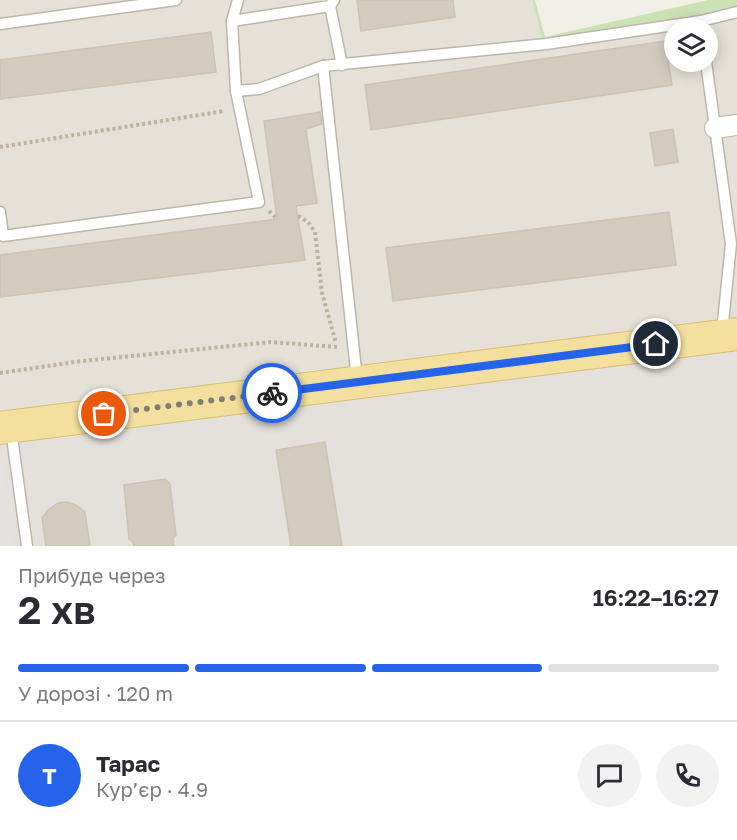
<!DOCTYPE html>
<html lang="uk">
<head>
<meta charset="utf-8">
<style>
  :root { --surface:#fff; --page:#f2f2f3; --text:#2b2b33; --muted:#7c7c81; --line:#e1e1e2; --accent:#2563eb }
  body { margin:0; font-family:"Golos Text",sans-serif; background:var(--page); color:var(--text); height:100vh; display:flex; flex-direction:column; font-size:22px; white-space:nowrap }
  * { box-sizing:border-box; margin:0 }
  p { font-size:20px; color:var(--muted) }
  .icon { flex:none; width:33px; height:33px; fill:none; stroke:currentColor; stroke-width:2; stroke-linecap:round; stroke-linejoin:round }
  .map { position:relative; height:546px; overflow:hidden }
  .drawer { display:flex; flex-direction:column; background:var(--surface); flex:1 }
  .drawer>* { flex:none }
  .controls { position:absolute; left:664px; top:18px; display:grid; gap:12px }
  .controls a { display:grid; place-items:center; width:54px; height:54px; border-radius:50%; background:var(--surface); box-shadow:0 3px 15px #0003; font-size:30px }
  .pin { position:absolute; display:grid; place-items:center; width:51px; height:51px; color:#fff; margin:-26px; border:3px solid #fff; border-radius:50%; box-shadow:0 2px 6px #0007 }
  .courier { position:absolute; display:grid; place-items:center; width:60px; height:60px; margin:-30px; border:4px solid #2563eb; border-radius:50%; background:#fff; color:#222; box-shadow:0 2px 8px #0007 }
  .headline em { font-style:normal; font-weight:600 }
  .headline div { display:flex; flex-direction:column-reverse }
  .headline { display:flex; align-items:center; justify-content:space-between; height:102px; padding:0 18px }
  h1 { font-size:39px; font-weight:600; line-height:45px }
  .bar { display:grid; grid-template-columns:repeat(4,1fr); gap:9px 6px; align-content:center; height:72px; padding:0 18px }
  .bar i { height:8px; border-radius:4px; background:var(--line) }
  .bar .on { background:var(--accent) }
  .bar p { grid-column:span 4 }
  .line { display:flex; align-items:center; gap:15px; padding:0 18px; border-top:2px solid var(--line) }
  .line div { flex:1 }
  .round { display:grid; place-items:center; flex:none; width:63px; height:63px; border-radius:32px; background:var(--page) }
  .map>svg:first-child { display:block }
  .residential { fill:#e5e1d6; fill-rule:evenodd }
  .industrial { fill:#e4e1dc }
  .green { fill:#cbe2b4 }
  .parking { fill:#e3e2df }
  .building { fill:#d2cbbe; stroke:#ccc3b2; stroke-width:1.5 }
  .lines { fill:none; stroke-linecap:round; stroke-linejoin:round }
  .lane-casing { stroke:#bcb7ab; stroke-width:13 }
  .street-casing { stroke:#bcb7ab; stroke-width:22 }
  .primary-casing { stroke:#d7bd70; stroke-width:34 }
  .path { stroke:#bdb39d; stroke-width:4; stroke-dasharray:3 3; stroke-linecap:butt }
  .lane { stroke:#fff; stroke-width:10 }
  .street { stroke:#fff; stroke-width:20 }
  .primary { stroke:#f4e09e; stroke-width:32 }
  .done { stroke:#817d75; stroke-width:6; stroke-dasharray:0 10.8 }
  .route { stroke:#2563eb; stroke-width:8 }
</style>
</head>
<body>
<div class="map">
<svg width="737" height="546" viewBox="0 0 737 546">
  <rect width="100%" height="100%" fill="#f2efe7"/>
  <path class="residential" d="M0,0H532L544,45L737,16V332L0,428ZM675,28H708V62H675Z"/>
  <path class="industrial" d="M737,332V546H0V428Z"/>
  <path class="green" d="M532,0H535L545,37L708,0H737V16L544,46Z"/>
  <path class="parking" d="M0,463H2L12,546H0Z"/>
  <g class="building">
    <path d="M357,0H453L455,17L361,31Z"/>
    <path d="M211,32L216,72L0,99V60Z"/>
    <path d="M665,41L672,85L371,130L365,85Z"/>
    <path d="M320,112L322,124L306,129L317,203L296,206L305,260L0,297V255L277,219L264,121Z"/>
    <path d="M673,129L678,162L655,166L650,133Z"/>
    <path d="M669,212L676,265L393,301L386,248Z"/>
    <path d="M325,442L342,546H291L276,450Z"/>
    <path d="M165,479L170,484L176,535L173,538L174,546H134L133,542L129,539L124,485Z"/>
    <path d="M66,502L76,505L85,512L90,546H46L42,518L48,510L58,503Z"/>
  </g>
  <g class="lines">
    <g class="lane-casing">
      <g id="lane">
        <path d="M330,6L342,65"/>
        <path d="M232,21L330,6L334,0"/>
        <path d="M0,24L176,0"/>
        <path d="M702,28L701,21L737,12"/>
        <path d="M706,62L731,244L722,332"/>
        <path d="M323,66L357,379"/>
        <path d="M236,91L259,89L323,66L546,44L701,21"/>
        <path d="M0,212L3,236L259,202L236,91L232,21L238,0"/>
        <path d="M11,430L27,546"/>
      </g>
    </g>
    <g class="street-casing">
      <path id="street" d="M715,128L737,125"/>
    </g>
    <g class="primary-casing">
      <path id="primary" d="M0,428L737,334"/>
    </g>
    <g class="path">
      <path d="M0,147L224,111"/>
      <path d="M269,211L277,219"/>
      <path d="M298,216L308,222L315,232L322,293L336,343"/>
      <path d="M0,373L82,361L271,342L337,347"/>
    </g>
    <use href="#lane" class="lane"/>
    <use href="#street" class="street"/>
    <use href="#primary" class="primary"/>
  </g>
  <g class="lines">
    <path class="done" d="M104,414L272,393"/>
    <path class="route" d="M272,393L656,344"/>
  </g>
</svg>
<div class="controls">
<a><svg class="icon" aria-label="layers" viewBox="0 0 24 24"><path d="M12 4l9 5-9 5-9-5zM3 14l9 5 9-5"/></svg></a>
</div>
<div class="pin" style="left:104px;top:414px;background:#ea580c"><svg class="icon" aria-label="bag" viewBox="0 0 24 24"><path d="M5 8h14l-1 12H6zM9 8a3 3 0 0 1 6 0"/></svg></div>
<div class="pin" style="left:656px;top:344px;background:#1f2937"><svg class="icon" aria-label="home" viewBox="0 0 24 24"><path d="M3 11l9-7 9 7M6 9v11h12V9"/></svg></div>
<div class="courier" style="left:272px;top:393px"><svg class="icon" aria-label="bike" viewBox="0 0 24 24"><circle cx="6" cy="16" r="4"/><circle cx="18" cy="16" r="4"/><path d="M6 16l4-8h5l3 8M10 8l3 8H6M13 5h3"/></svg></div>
</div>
<section class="drawer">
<div class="headline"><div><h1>2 хв</h1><p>Прибуде через</p></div><em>16:22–16:27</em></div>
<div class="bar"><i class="on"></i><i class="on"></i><i class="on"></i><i></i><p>У дорозі · 120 m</p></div>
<div class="line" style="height:108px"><b class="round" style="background:var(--accent);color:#fff">Т</b><div><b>Тарас</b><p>Кур’єр · 4.9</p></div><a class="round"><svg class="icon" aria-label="chat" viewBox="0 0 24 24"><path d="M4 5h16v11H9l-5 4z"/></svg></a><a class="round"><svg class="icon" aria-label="phone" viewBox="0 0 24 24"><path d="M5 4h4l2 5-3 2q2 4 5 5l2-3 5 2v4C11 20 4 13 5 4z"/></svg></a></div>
</section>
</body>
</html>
